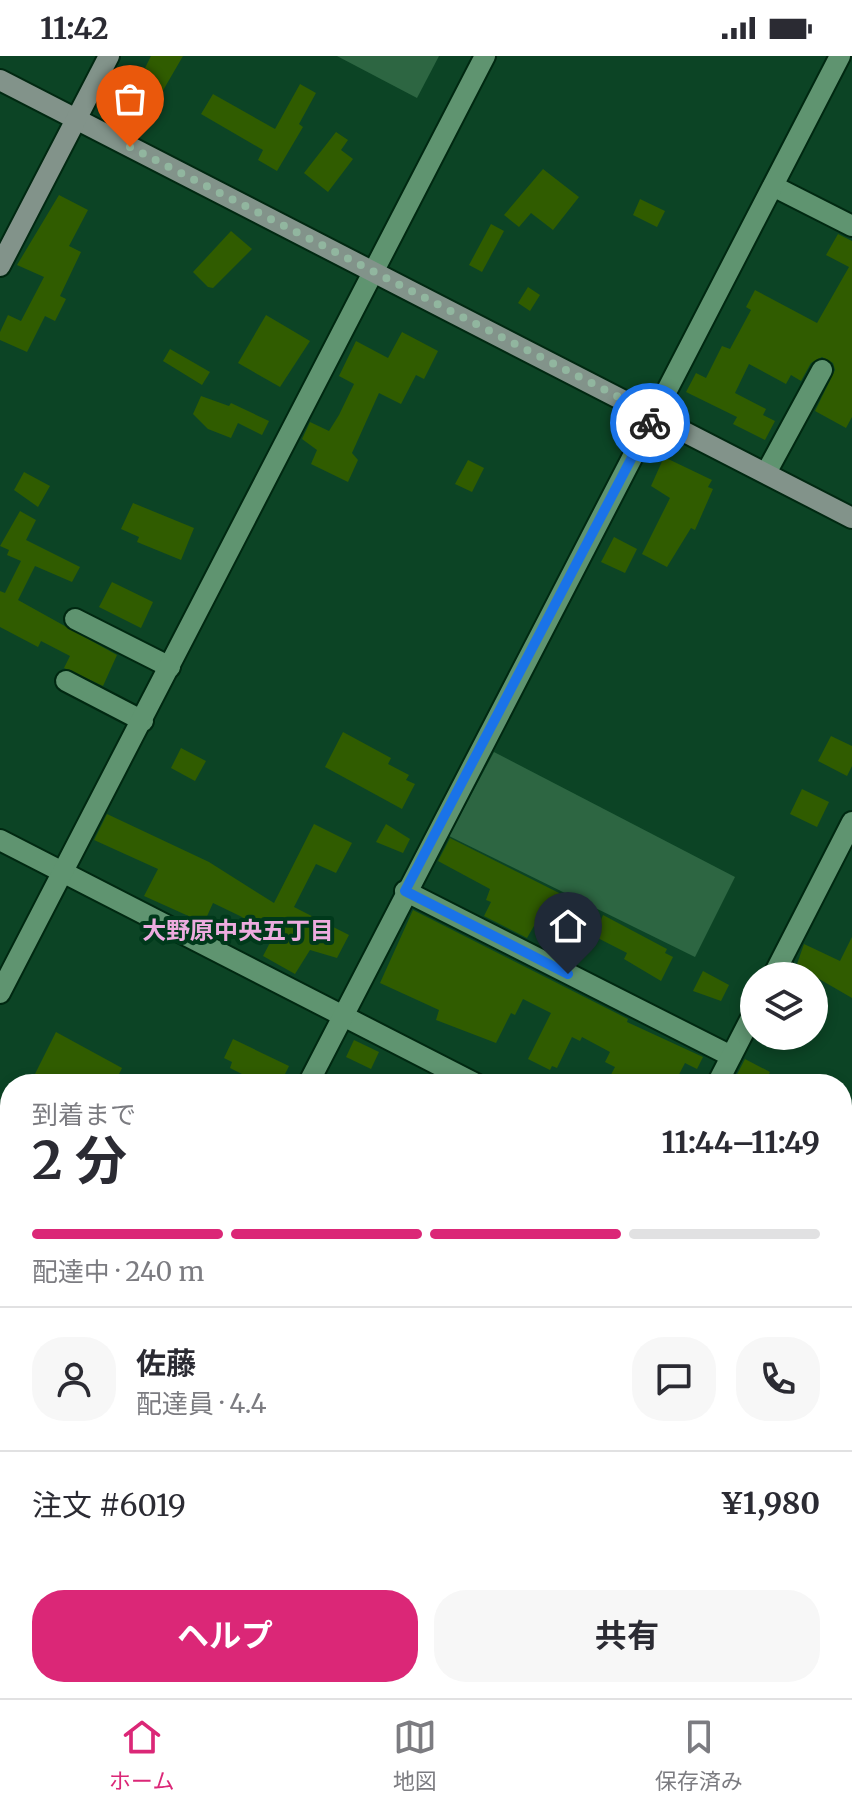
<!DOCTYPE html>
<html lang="ja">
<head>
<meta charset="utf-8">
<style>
  :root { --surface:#fff; --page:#f7f7f7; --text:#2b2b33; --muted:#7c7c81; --line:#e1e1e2; --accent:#db2777 }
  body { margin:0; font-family:Merriweather,"Noto Sans JP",serif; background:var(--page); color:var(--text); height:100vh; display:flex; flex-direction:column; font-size:30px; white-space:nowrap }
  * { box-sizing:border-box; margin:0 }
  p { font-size:26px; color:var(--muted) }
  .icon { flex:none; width:44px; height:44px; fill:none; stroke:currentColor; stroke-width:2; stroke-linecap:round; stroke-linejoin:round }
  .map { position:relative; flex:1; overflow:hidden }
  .sheet { position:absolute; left:0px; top:1018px; width:852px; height:624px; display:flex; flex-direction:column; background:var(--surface); border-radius:32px 32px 0 0; box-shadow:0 4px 12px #0003 }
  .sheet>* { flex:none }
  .tools { position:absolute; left:740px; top:906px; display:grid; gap:16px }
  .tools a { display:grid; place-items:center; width:88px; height:88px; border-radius:50%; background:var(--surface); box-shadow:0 4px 12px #0003; font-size:40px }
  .pin { position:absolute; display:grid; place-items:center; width:68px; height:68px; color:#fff; margin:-82px -34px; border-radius:50% 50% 50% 0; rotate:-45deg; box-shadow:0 0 8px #0007 }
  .pin .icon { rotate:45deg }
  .courier { position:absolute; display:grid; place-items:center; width:80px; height:80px; margin:-40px; border:6px solid #1a73e8; border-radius:50%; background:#fff; color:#222; box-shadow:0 2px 10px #0007 }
  .summary em { font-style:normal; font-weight:700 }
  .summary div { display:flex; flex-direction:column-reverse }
  .summary { display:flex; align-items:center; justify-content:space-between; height:136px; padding:0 32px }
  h1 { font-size:52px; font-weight:700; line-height:60px }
  .bar { display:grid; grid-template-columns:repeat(4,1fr); gap:12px 8px; align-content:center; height:96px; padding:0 32px }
  .bar i { height:10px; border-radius:6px; background:var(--line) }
  .bar .on { background:var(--accent) }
  .bar p { grid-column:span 4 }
  .line { display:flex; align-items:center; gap:20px; padding:0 32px; border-top:2px solid var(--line) }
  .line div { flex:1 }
  .round { display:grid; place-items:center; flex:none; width:84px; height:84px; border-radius:32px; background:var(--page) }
  .primary-button { display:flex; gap:16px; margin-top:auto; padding:16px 32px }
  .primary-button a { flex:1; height:92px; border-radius:32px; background:var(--accent); color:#fff; font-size:32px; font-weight:700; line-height:92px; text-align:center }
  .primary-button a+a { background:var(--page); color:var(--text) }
  .status { display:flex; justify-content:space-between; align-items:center; height:56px; padding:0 40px; background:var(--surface); direction:ltr }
  .status svg { height:22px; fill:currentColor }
  .tabs { display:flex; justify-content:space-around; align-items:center; height:112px; border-top:2px solid var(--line); background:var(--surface); font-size:22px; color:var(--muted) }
  .tabs a { display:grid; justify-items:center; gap:4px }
  .tabs .on { color:var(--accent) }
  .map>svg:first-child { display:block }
  .green { fill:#2d6642 }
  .building { fill:#305c00 }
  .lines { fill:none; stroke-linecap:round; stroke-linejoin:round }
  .lane-casing { stroke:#002811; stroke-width:15 }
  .street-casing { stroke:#002811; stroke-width:24 }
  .secondary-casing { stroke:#002811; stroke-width:24 }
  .lane { stroke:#5f9470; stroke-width:11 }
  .street { stroke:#5f9470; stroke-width:20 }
  .secondary { stroke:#82938a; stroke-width:20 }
  .done { stroke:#91b69f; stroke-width:8; stroke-dasharray:0 14.4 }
  .route { stroke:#1a73e8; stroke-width:10 }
  .labels { text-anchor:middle; stroke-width:8; stroke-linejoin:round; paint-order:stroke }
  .neighbourhood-label { font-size:24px; font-weight:bold; fill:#ecacdf; stroke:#00391b }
</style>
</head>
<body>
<div class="status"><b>11:42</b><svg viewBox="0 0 49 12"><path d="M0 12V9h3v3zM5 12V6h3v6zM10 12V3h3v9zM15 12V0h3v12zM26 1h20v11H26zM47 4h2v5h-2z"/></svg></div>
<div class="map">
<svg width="852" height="1642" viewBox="0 0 852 1642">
  <rect width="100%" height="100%" fill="#0c4425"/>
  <g class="green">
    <path d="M337,0H439L417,42Z"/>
    <path d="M494,696L735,821L695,901L449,780Z"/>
    <path d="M15,1632H354L373,1642H10Z"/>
  </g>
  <g class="building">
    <path d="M151,0H183L147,62L127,50L148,14L145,12Z"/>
    <path d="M300,28L316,37L299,68L303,71L277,115L258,104L263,94L201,58L213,38L275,73Z"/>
    <path d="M336,76L348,84L341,94L353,103L328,136L304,117Z"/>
    <path d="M543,113L579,141L553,174L531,157L519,171L504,159Z"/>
    <path d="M59,139L88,154L69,190L81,196L60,240L66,243L55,265L45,260L27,296L0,284V276L8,259L21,265L44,221L17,209Z"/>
    <path d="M640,143L665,155L657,171L633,159Z"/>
    <path d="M491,168L504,175L482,216L469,209Z"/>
    <path d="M231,175L252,193L213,232L208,231L193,216Z"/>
    <path d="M838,178L852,185V361L846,372L815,355L835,314L833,307L822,301L811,307L801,325L791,319L786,328L749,308L735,337L766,353L763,359L775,365L765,384L733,368L737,361L686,336L696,317L706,322L722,290L730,293L751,254L746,251L755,234L817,267L849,211L826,199Z"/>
    <path d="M528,231L540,239L530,255L518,247Z"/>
    <path d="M266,259L310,285L280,331L238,307Z"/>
    <path d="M402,276L438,295L424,323L416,319L401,348L379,337L352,397L358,404L348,426L311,408L317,394L302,383L310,366L329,375L339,359L354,328L339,320L356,285L388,302Z"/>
    <path d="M170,293L210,316L202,329L163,305Z"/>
    <path d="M201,340L229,350L231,347L269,365L262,379L238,367L231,382L208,373L193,358Z"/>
    <path d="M664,401L712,424L708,431L713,433L695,474L691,472L667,511L642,498L670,442L651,430Z"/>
    <path d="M468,404L484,412L472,436L455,428Z"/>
    <path d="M24,416L50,430L38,451L14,434Z"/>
    <path d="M133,447L194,472L181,504L137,486L139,481L121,473Z"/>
    <path d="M20,455L36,464L26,484L80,511L72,526L35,510L18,544L117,599L103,630L64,612L70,600L41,585L38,591L0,571V535L5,537L21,505L7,499L9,494L0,490Z"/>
    <path d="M614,481L637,493L625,517L601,506Z"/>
    <path d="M112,526L153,546L141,572L99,551Z"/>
    <path d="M343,676L391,702L388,708L409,719L406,724L415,728L402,753L325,711Z"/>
    <path d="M831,680L852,690V710L847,720L818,705Z"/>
    <path d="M181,692L206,705L195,725L171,712Z"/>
    <path d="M802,733L829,746L817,771L790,758Z"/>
    <path d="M107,758L209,806L274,847L314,768L352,787L336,817L316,808L294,851L349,879L337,902L310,894L295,918L263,900L274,879L240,860L213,847L204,867L144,840L158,813L94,784Z"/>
    <path d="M386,768L410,783L403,797L376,786Z"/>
    <path d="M450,782L569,842L567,847L601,864L603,859L667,893L665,897L673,901L661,925L624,903L627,897L588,877L584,885L548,867L544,875L534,870L527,882L484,860L491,846L486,844L490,833L438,805Z"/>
    <path d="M413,854L628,963L627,966L703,1001L697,1013L685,1007L674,1028H606L615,1011L605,1006L610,996L582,981L580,985L572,981L557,1012L552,1010L550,1014L528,1003L551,957L523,943L515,959L511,957L496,987L436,964L439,954L380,927Z"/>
    <path d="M852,881V942L814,920H807L810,914L797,908L804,888L840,905Z"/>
    <path d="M703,915L729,929L721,945L693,935Z"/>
    <path d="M56,976L122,1012L114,1028H48L34,1020Z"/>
    <path d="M233,983L289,1010L280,1028H262L230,1012L232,1006L224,1002Z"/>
    <path d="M354,984L379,996L371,1013L346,1001Z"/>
    <path d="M745,1003L770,1016L764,1028H732Z"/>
  </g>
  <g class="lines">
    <g class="lane-casing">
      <path id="lane" d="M0,1578L10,1583"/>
    </g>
    <g class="street-casing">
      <g id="street">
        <path d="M773,130L852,170"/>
        <path d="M766,417L822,314"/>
        <path d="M75,563L170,611"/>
        <path d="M66,625L143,665"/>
        <path d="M0,784L476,1028"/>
        <path d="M405,835L731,1000"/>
        <path d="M773,920L852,766"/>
        <path d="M0,937L485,0"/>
        <path d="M308,1028L840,0"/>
        <path d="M717,1028L754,956"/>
        <path d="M0,1166L10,1171"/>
        <path d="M842,1217L852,1222"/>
        <path d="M0,1247L10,1227"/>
        <path d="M0,1262L10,1267"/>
        <path d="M842,1406L852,1411"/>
        <path d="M0,1624L10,1604"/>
      </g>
    </g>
    <g class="secondary-casing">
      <g id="secondary">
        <path d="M0,24L852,462"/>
        <path d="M0,210L109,0"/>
        <path d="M0,1428L10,1434"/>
        <path d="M842,1512L852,1493"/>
        <path d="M397,1632L416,1642"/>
        <path d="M775,1642L780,1632"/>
      </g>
    </g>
    <use href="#lane" class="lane"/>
    <use href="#street" class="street"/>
    <use href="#secondary" class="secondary"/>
  </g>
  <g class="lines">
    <path class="done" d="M130,91L654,359L650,367"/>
    <path class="route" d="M568,918L405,835L650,367"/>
  </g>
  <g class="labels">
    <g class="neighbourhood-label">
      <text x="238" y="883">大野原中央五丁目</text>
    </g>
  </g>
</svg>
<div class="tools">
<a><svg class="icon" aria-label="layers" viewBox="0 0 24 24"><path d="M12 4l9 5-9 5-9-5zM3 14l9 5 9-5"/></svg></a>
</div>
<div class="pin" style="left:130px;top:91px;background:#ea580c"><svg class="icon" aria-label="bag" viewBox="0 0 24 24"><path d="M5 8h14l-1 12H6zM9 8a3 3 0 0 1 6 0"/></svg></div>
<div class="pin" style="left:568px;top:918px;background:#1f2937"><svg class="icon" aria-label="home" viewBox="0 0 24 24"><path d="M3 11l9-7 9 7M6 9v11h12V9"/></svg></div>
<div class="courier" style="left:650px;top:367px"><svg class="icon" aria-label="bike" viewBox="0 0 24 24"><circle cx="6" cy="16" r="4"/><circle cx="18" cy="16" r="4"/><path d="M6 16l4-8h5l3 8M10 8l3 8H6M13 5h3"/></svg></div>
<section class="sheet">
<div class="summary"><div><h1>2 分</h1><p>到着まで</p></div><em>11:44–11:49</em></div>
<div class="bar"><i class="on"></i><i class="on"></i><i class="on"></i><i></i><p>配達中 · 240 m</p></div>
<div class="line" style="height:144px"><a class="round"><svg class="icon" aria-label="person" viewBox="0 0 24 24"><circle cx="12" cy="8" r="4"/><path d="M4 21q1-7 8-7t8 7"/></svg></a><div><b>佐藤</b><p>配達員 · 4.4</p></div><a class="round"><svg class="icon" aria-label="chat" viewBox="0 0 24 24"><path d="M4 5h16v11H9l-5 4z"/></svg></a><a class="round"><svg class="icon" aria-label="phone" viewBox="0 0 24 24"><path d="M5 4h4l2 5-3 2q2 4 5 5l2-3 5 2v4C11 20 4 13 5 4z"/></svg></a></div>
<div class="line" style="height:104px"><div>注文 #6019</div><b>¥1,980</b></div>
<div class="primary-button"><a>ヘルプ</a><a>共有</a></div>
</section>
</div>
<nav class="tabs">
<a class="on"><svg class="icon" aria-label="home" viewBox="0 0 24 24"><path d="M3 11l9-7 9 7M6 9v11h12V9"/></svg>ホーム</a>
<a><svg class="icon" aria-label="map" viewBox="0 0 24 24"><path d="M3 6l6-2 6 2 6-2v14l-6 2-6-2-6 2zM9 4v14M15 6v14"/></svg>地図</a>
<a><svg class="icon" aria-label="saved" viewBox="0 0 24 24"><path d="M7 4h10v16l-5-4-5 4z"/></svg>保存済み</a>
</nav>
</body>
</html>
